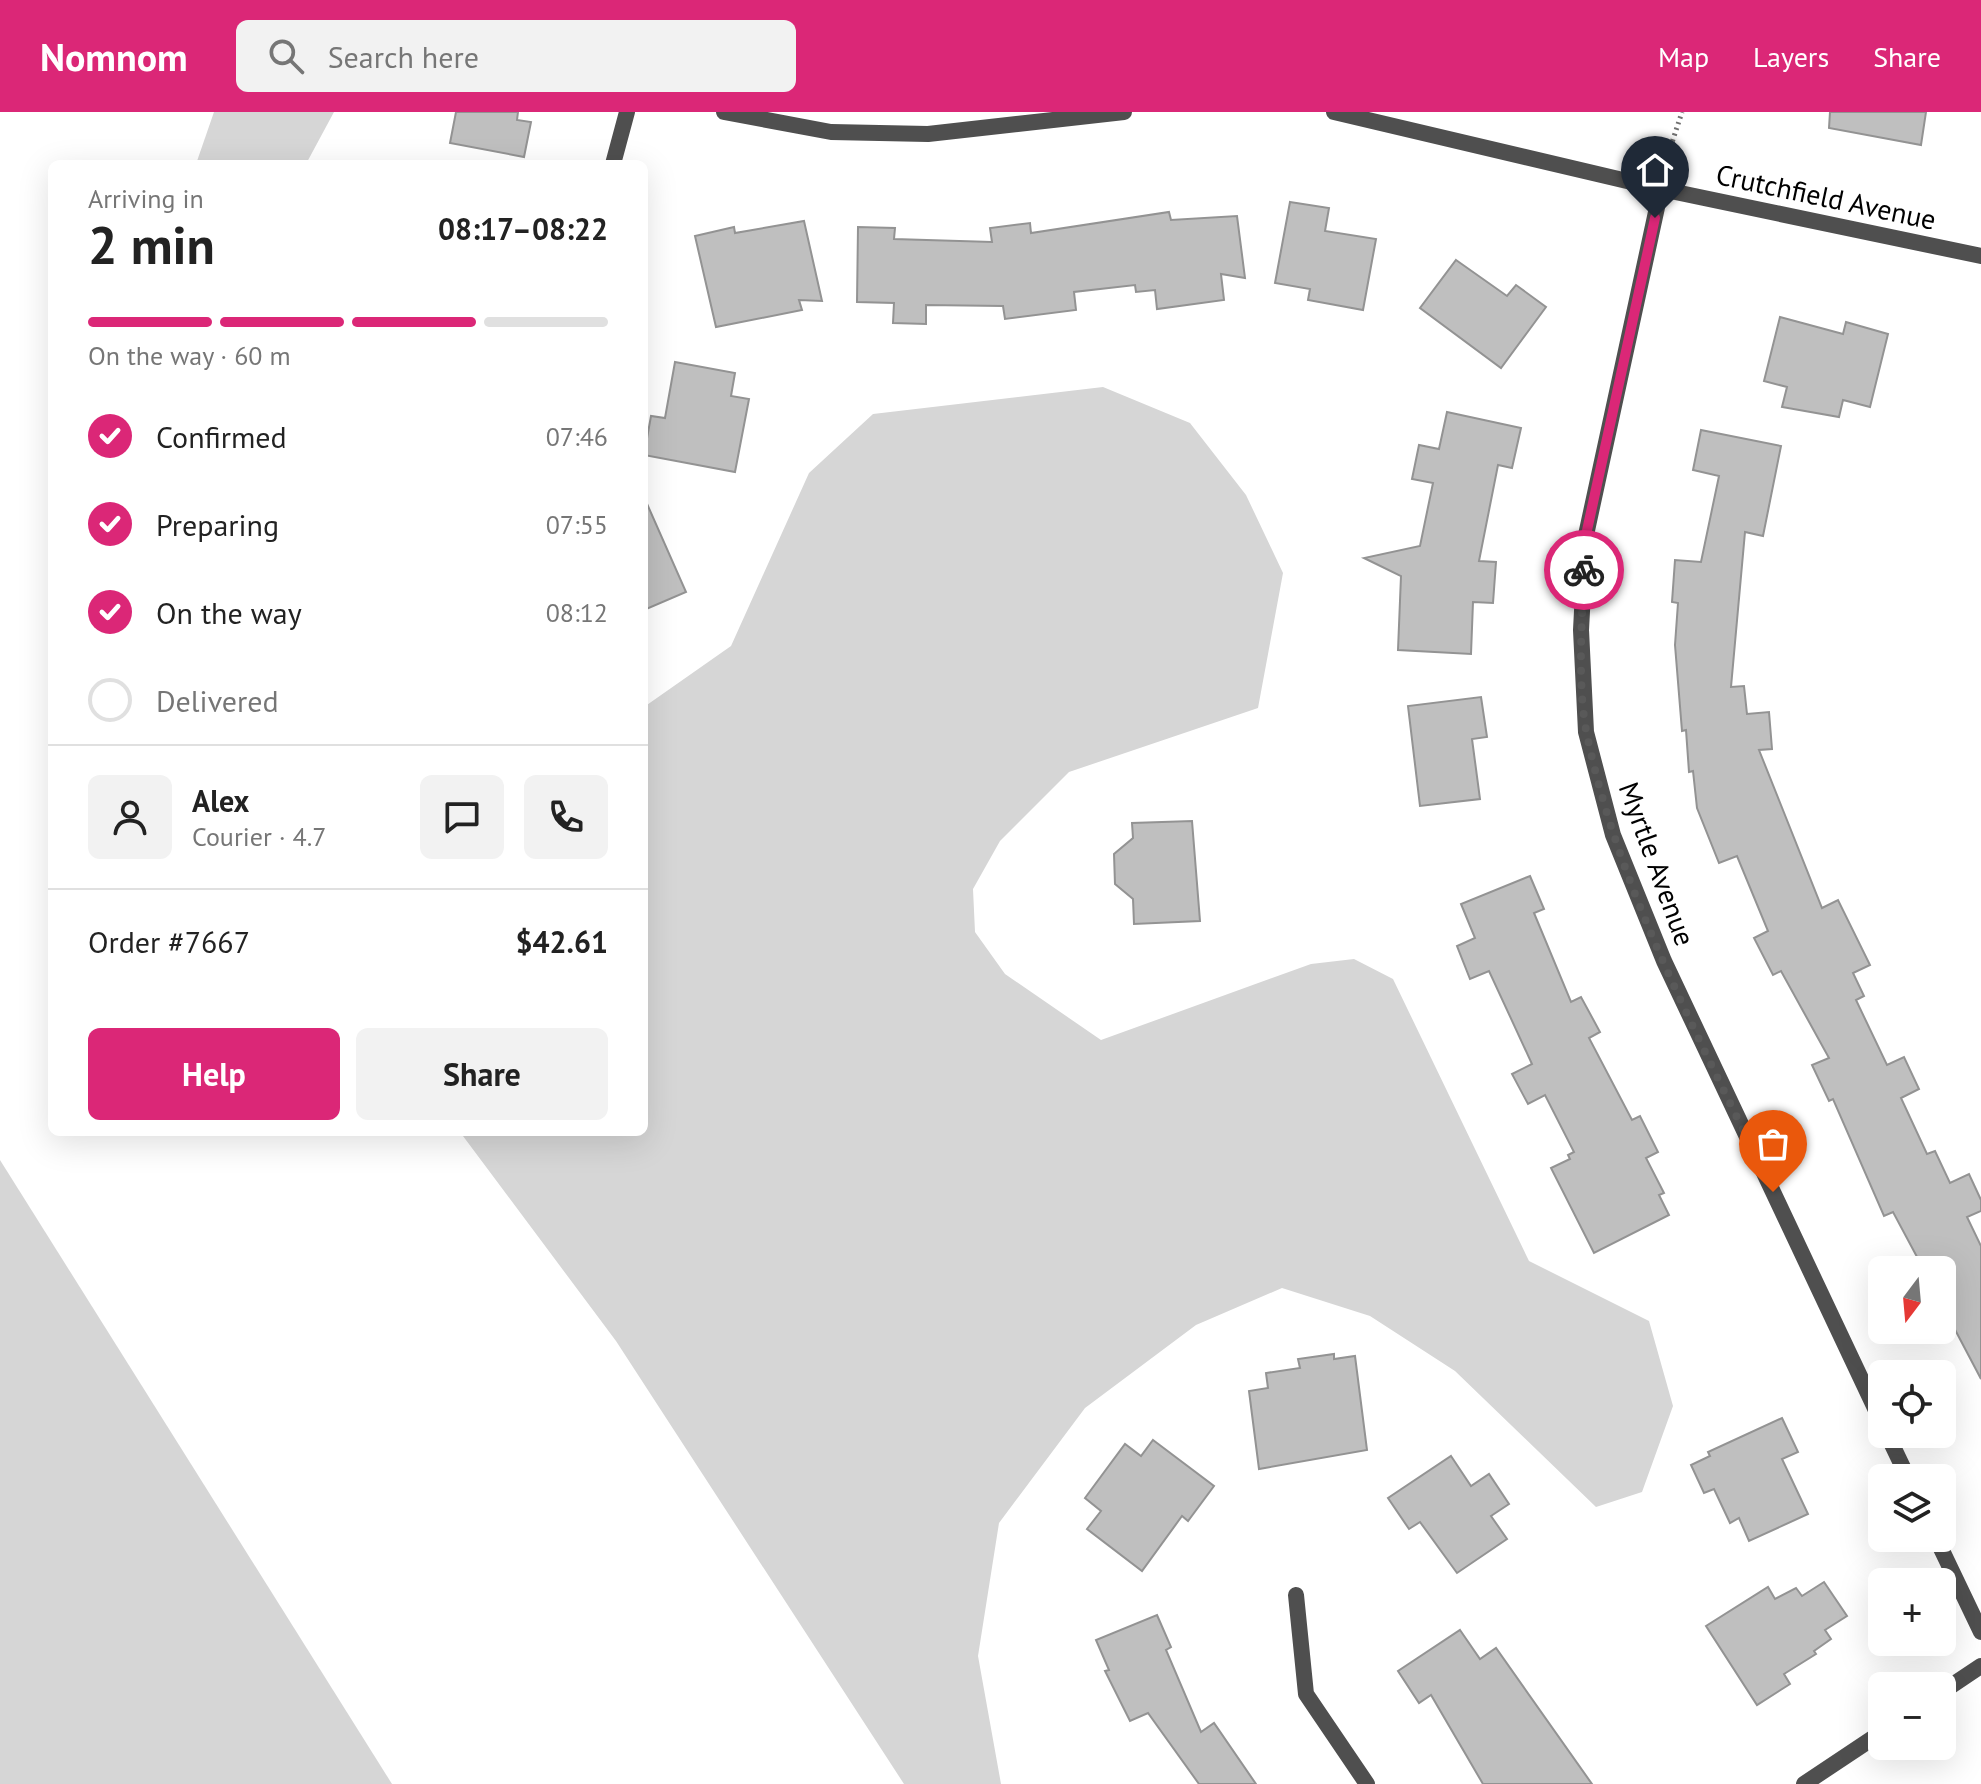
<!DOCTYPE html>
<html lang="en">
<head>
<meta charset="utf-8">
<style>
  :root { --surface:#fff; --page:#f2f2f2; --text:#222; --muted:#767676; --line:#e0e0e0; --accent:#db2777 }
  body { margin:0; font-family:"PT Sans",sans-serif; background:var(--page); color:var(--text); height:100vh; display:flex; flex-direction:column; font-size:30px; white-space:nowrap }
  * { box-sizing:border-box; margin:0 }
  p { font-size:26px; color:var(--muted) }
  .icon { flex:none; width:44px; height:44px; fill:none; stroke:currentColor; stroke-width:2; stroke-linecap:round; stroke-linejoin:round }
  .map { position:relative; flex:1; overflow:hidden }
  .sheet { position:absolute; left:48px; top:48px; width:600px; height:976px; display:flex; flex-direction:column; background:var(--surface); border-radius:12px; box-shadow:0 8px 32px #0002 }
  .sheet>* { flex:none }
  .needle { width:52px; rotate:196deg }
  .tools { position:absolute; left:1868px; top:1144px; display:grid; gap:16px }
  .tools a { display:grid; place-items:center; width:88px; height:88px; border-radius:12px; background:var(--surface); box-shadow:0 8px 32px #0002; font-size:40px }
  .pin { position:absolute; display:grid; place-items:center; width:68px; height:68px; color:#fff; margin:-82px -34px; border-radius:50% 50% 50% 0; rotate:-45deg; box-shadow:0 0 8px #0007 }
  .pin .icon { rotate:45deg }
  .courier { position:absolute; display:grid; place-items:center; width:80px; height:80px; margin:-40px; border:6px solid #db2777; border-radius:50%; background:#fff; color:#222; box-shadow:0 2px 10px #0007 }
  .headline em { font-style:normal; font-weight:700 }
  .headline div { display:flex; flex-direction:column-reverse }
  .headline { display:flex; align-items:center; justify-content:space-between; height:136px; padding:0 40px }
  h1 { font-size:52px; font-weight:700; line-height:60px }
  .bar { display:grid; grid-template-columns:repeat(4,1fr); gap:12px 8px; align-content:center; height:96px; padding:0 40px }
  .bar i { height:10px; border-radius:6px; background:var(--line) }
  .bar .active { background:var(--accent) }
  .bar p { grid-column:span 4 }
  .line { display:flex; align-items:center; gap:20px; padding:0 40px; border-top:2px solid var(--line) }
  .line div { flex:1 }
  .round { display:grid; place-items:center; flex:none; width:84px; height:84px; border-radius:12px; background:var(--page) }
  ol { padding:0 40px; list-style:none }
  li { display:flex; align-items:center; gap:24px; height:88px }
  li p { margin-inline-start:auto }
  li .icon { padding:8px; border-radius:50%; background:var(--accent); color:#fff; stroke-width:4 }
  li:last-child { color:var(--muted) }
  li i { width:44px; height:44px; border:4px solid var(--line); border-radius:50% }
  .primary-button { display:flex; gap:16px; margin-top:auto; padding:16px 40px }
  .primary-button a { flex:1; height:92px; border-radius:12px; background:var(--accent); color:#fff; font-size:32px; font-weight:700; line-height:92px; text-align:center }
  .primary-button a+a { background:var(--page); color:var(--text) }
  header { display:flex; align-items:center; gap:48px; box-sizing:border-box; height:112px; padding:0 40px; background:var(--accent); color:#fff }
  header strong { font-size:38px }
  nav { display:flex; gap:44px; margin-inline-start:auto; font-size:28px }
  .search { width:560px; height:72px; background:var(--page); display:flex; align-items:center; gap:20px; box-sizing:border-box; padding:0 28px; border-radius:12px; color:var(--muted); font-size:30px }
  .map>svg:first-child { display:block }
  .green { fill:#d6d6d6 }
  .building { fill:#bfbfbf; stroke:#939393; stroke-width:2 }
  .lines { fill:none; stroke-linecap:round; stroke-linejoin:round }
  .path { stroke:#717171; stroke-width:5; stroke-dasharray:2 4; stroke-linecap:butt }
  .minor { stroke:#4f4f4f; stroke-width:16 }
  .done { stroke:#595959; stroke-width:8; stroke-dasharray:0 14.4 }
  .route { stroke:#db2777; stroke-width:10 }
  .labels { text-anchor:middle; stroke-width:6; stroke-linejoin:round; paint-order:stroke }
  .street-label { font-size:28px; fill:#000; stroke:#fff }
</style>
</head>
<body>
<header>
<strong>Nomnom</strong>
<div class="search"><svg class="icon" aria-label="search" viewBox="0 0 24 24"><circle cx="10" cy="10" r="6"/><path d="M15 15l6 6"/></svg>Search here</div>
<nav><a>Map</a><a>Layers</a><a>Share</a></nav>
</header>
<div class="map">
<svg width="1981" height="1672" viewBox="0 0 1981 1672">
  <rect width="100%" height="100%" fill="#fff"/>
  <g class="green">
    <path d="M214,0H334L306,52H196Z"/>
    <path d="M1103,275L1190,311L1246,383L1283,461L1258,596L1069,660L1000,729L973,777L975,820L1005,862L1101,928L1311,852L1354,847L1393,867L1529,1149L1649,1209L1673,1294L1642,1380L1596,1395L1455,1259L1370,1204L1282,1176L1196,1213L1085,1296L999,1411L978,1544L1001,1672H904L616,1229L460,1020H644V595L731,534L809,361L873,302Z"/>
    <path d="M0,1048L392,1672H0Z"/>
  </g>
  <g class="building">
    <path d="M456,0H518L517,8L531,10L524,45L450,31Z"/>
    <path d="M1830,0H1926L1921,33L1829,16Z"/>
    <path d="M1290,90L1329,96L1325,119L1376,127L1363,198L1308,188L1310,177L1275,171Z"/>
    <path d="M1169,100L1171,108L1237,104L1245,166L1221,162L1224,188L1157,197L1155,178L1136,180L1135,173L1074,180L1076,198L1005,207L1003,194L926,193V212L893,211L894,191L857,190L858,115L895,116L894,127L992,130L990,116L1030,111L1031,121Z"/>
    <path d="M804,109L822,189L799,188L802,198L716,215L695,124L734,115L735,121Z"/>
    <path d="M1456,148L1507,184L1516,173L1546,195L1501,256L1420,196Z"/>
    <path d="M1780,205L1843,222L1846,210L1888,222L1870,295L1843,288L1839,305L1782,295L1787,275L1764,269Z"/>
    <path d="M675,250L735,261L731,284L749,287L735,360L644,343L651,304L665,306Z"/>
    <path d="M1447,300L1521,316L1512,356L1498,353L1479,449L1496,450L1493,491L1473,490L1471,542L1398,538L1401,464L1364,446L1420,434L1433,371L1412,367L1419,333L1439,337Z"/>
    <path d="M1701,318L1781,334L1763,424L1745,420L1731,575L1744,574L1747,602L1769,600L1772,637L1759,638L1822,796L1838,788L1870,853L1853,861L1864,884L1856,888L1887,953L1904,945L1919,977L1901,986L1927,1042L1935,1039L1950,1071L1969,1062L1981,1088V1099L1967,1105L1981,1134V1267L1942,1193V1158H1924L1893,1100L1884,1104L1833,987L1829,989L1812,953L1829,946L1781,859L1773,863L1754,826L1768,819L1737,744L1719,751L1697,696L1693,659L1689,660L1686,618L1682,619L1675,533L1678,491L1672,490L1675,448L1701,450L1719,364L1693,358Z"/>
    <path d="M644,385L686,480L644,498Z"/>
    <path d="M1481,585L1487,625L1472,627L1480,687L1420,694L1408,594Z"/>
    <path d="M1192,709L1200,809L1134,812L1133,787L1115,772L1114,742L1133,726L1132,711Z"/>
    <path d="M1530,764L1544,797L1534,801L1571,890L1581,885L1600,920L1589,926L1632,1008L1640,1004L1658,1040L1646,1046L1664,1081L1659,1083L1669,1103L1594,1141L1551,1056L1570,1047L1568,1043L1574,1040L1545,983L1528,992L1512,962L1532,952L1489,859L1470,867L1457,834L1475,826L1461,792Z"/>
    <path d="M1334,1242V1247L1355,1244L1367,1338L1259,1357L1249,1279L1268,1276L1266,1261L1300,1256L1298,1247Z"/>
    <path d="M1782,1306L1798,1340L1782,1347L1808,1402L1749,1429L1739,1406L1730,1411L1714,1377L1704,1381L1691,1353L1710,1344L1708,1340Z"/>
    <path d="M1153,1328L1214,1374L1188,1409L1182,1404L1142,1459L1087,1417L1101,1399L1085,1386L1125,1332L1141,1344Z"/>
    <path d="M1451,1344L1471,1374L1489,1362L1509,1392L1491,1404L1507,1427L1457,1461L1420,1410L1409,1417L1388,1386Z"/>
    <path d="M1824,1470L1847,1504L1825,1518L1831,1527L1814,1539L1816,1542L1784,1562L1790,1572L1757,1593L1706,1514L1768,1475L1775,1487L1796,1476L1802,1484Z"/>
    <path d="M1157,1503L1171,1535L1166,1538L1201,1620L1214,1611L1256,1672H1199L1148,1601L1130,1609L1105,1559L1109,1558L1096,1528Z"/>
    <path d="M1460,1518L1480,1547L1496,1536L1592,1672H1483L1431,1583L1419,1591L1398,1559Z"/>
  </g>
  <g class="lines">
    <path class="path" d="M1665,52L1682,0"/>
    <g class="minor">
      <path d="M724,0L831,20L928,22L1124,0"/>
      <path d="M1334,0L1661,77L1981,144"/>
      <path d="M613,52L627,0"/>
      <path d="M1661,77L1586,423L1581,518L1586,620L1613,723L1664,849L1882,1311"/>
      <path d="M1887,1322L1908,1366"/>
      <path d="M1936,1426L1981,1520"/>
      <path d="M1296,1483L1306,1582L1367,1672"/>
      <path d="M1942,1580L1981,1554"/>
      <path d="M1804,1672L1882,1620"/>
    </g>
  </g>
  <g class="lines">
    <path class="done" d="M1584,458C1582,507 1577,576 1587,623C1620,784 1703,932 1773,1080"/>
    <path class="route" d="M1584,458L1586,423L1655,106"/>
  </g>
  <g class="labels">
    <g class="street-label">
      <text transform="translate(1826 85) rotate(12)" y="10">Crutchfield Avenue</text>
      <text transform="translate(1657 752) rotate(70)" y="10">Myrtle Avenue</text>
    </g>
  </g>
</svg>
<div class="tools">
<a><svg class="needle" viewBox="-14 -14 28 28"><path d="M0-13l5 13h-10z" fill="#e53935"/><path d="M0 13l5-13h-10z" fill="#767676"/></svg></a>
<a><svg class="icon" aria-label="locate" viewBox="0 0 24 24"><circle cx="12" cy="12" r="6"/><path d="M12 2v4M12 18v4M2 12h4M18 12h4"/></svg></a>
<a><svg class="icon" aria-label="layers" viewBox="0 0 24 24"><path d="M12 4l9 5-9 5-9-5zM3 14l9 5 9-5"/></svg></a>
<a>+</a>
<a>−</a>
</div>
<div class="pin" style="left:1773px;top:1080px;background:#ea580c"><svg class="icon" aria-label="bag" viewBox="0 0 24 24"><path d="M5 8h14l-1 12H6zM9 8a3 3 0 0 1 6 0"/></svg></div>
<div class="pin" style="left:1655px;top:106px;background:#1f2937"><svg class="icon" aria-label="home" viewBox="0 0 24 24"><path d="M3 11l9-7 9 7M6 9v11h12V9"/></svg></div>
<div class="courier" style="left:1584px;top:458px"><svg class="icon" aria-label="bike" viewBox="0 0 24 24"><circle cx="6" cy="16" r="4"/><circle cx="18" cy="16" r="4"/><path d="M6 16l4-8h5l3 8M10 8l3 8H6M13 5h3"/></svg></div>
<section class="sheet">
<div class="headline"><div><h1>2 min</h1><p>Arriving in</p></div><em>08:17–08:22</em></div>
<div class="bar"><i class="active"></i><i class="active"></i><i class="active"></i><i></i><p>On the way · 60 m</p></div>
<ol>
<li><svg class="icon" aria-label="check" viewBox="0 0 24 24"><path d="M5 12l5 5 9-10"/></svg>Confirmed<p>07:46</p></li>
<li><svg class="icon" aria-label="check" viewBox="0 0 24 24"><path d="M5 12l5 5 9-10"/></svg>Preparing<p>07:55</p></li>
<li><svg class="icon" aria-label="check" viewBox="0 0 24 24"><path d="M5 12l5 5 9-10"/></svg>On the way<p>08:12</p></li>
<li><i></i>Delivered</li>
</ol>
<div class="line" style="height:144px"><a class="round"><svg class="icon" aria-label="person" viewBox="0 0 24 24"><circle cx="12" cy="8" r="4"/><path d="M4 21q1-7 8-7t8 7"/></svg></a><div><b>Alex</b><p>Courier · 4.7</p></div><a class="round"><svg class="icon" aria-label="chat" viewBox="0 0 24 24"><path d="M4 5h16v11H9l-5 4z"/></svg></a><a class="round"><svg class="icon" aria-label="phone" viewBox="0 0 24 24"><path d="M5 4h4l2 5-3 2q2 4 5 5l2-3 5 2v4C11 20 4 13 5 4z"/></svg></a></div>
<div class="line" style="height:104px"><div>Order #7667</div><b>$42.61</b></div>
<div class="primary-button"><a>Help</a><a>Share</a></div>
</section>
</div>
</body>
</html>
